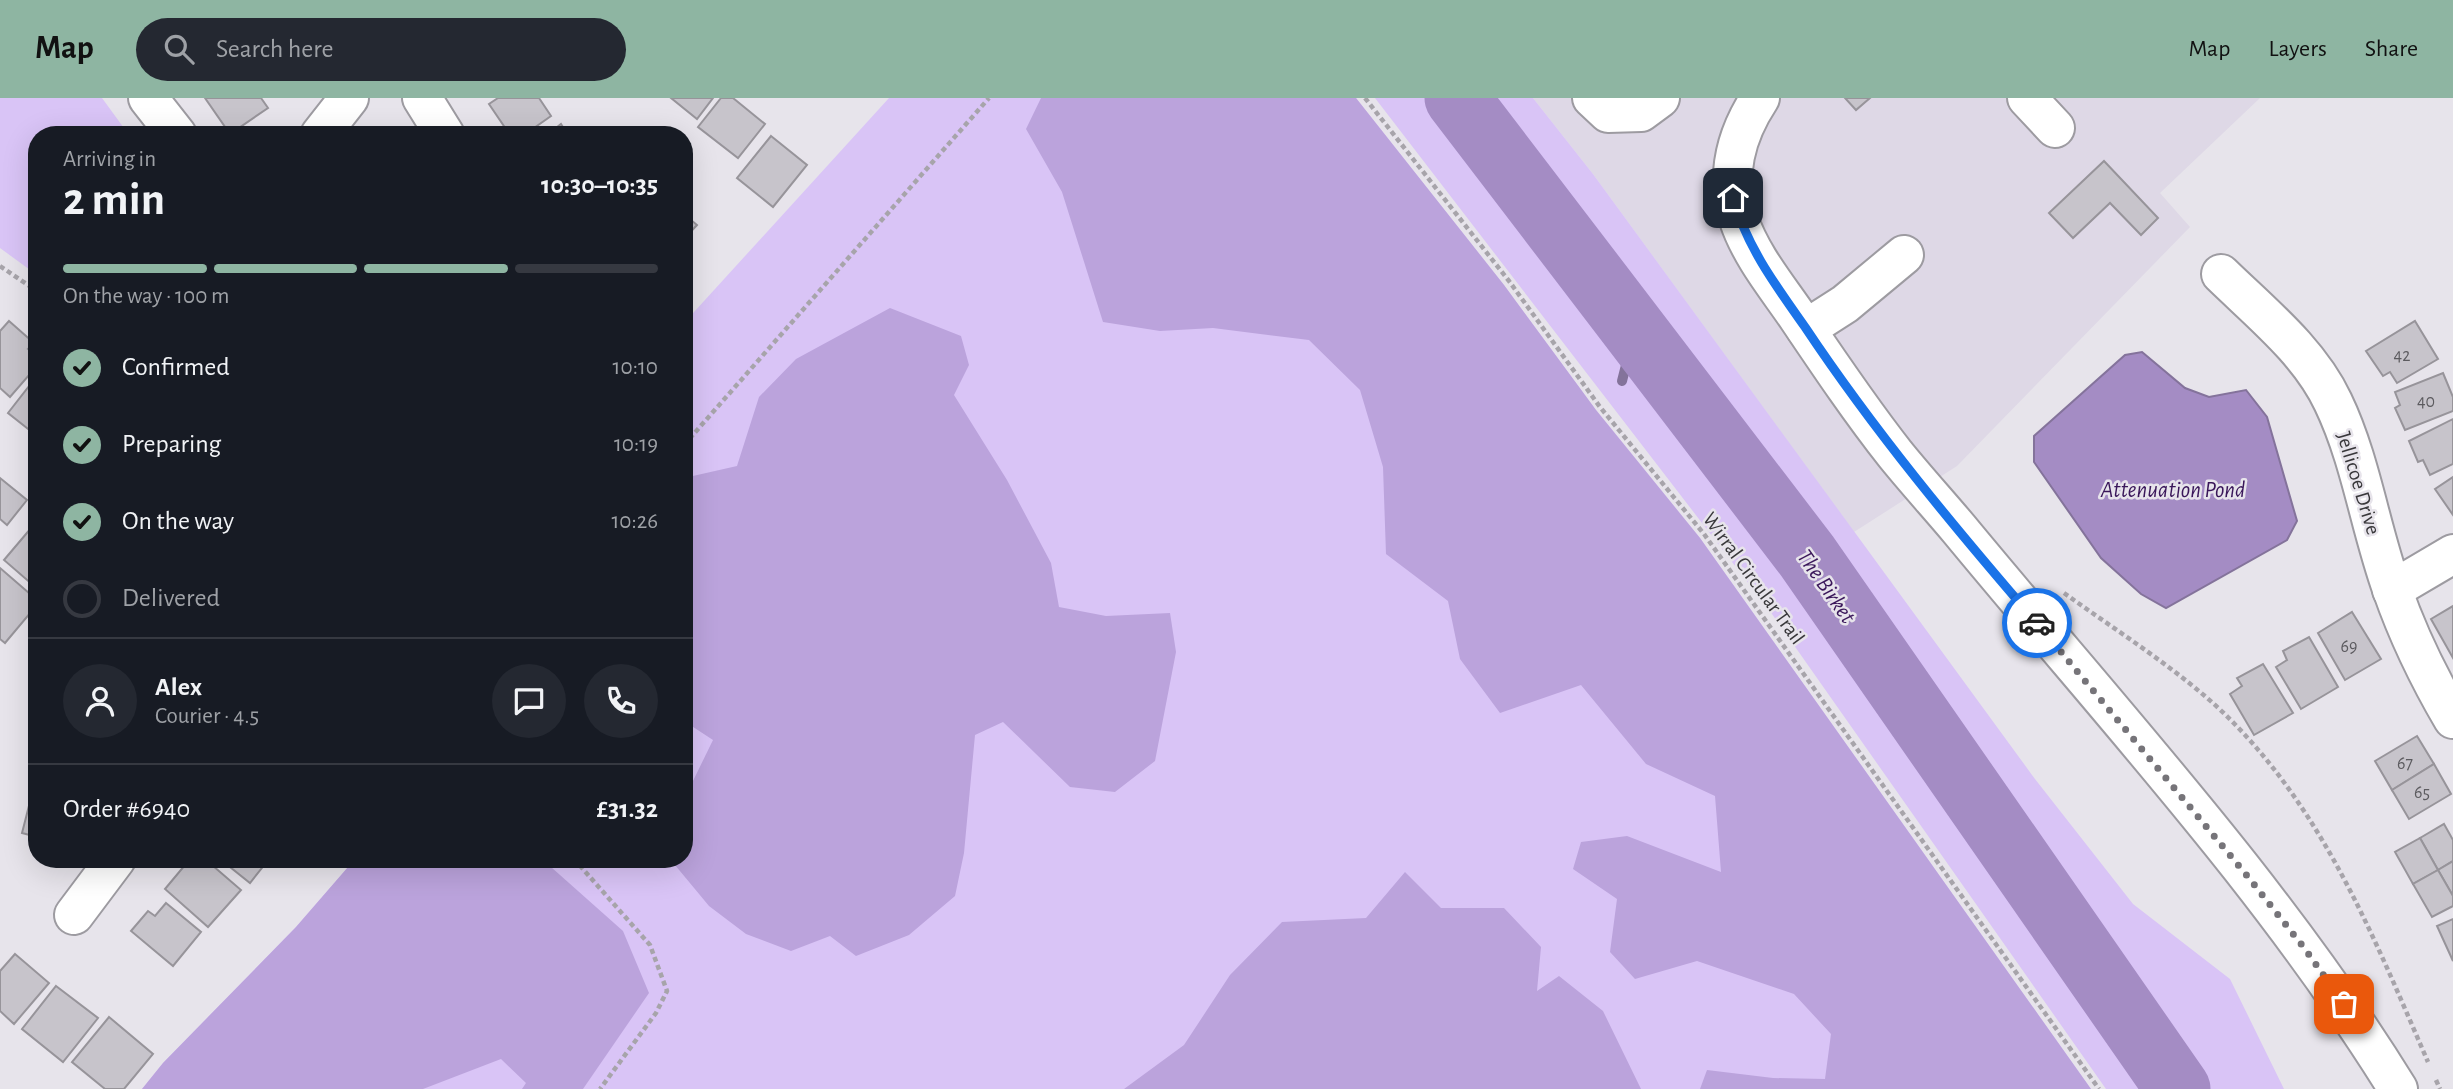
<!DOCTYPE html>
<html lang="en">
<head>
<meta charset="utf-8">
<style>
  :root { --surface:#171b24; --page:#242831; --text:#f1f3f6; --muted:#9ea1a6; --line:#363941; --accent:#8eb5a2 }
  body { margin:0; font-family:"Alegreya Sans",sans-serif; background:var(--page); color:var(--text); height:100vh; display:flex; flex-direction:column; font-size:26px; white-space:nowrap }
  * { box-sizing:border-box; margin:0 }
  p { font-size:23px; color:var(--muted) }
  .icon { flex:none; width:38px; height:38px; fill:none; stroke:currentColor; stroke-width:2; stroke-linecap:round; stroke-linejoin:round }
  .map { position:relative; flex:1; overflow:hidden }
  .panel { position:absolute; left:28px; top:28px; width:665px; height:742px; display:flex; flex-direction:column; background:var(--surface); border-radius:28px; box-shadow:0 7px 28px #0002 }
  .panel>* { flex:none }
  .pin { position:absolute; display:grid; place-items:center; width:60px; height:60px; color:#fff; margin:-30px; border-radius:14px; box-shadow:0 4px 10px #0006 }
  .courier { position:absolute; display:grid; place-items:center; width:70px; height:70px; margin:-35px; border:5px solid #1a73e8; border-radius:50%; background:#fff; color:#222; box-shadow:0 2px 9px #0007 }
  .overview em { font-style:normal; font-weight:600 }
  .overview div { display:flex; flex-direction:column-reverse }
  .overview { display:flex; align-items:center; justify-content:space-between; height:119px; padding:0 35px }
  h1 { font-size:46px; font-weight:600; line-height:52px }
  .bar { display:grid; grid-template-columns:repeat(4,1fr); gap:10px 7px; align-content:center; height:84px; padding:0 35px }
  .bar i { height:9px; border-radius:5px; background:var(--line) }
  .bar .current { background:var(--accent) }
  .bar p { grid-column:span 4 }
  .line { display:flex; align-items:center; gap:18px; padding:0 35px; border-top:2px solid var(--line) }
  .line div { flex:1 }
  .round { display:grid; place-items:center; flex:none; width:74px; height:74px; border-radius:37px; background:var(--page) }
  ol { padding:0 35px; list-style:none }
  li { display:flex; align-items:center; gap:21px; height:77px }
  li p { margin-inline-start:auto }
  li .icon { padding:7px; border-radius:50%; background:var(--accent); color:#111; stroke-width:4 }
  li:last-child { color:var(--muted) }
  li i { width:38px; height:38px; border:4px solid var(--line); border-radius:50% }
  header { display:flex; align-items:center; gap:42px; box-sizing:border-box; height:98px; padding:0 35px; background:var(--accent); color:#111 }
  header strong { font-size:33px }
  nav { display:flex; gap:38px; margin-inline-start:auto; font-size:24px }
  .search { width:490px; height:63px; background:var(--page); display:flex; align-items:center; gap:18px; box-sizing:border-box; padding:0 24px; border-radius:38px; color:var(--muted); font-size:26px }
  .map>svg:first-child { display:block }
  .built { fill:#ded8e6 }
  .green { fill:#d9c4f6 }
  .forest { fill:#bba3dc }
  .water { fill:#a48cc4; stroke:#84739b; stroke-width:2 }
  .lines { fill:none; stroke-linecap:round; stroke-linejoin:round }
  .stream { stroke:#84739b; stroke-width:10 }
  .river { stroke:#a48cc4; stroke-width:65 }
  .building { fill:#c7c4cb; stroke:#97949a; stroke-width:2 }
  .minor-casing { stroke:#9d9ba1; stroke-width:42 }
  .path { stroke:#a7a4aa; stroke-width:4.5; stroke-dasharray:5 3.5; stroke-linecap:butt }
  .minor { stroke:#fff; stroke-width:38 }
  .done { stroke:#767479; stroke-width:7; stroke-dasharray:0 12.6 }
  .route { stroke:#1a73e8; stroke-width:9 }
  .labels { text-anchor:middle; stroke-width:5; stroke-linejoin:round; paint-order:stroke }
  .number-label { font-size:18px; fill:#5c5b5f }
  .street-label { font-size:21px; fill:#39383b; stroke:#e7e4eb }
  .water-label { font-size:23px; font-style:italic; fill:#3a175a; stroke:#e7e4eb }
</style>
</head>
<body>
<header>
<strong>Map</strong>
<div class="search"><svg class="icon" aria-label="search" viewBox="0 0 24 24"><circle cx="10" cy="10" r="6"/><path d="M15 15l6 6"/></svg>Search here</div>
<nav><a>Map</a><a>Layers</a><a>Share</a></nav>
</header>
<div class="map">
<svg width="2453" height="991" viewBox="0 0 2453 991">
  <rect width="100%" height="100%" fill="#e7e4eb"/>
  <path class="built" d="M1533,0H2260L2160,95L2190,129L1957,368L1854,434L1593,76Z"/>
  <g class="green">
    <path d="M0,0H102L129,37H37V177L0,150Z"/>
    <path d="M889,0H1356L1504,187L1596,312L1700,440L2091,991H142L163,965L296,829L355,761H684V225Z"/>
    <path d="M1375,0H1533L1593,76L2035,681L2133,806L2230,881L2284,991H2106L1772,516Z"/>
  </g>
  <g class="forest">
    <path d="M1041,0H1356L1504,187L1596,312L1700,440L2091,991H1700L1707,972L1773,980L1825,981L1831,936L1794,896L1697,863L1635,881L1610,854L1617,801L1573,771L1581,744L1627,738L1721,774L1715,698L1646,666L1581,587L1500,615L1460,561L1448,503L1386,456L1383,369L1360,292L1309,242L1213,230L1160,233L1103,224L1062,94L1026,31Z"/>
    <path d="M890,210L961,238L969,267L954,297L1007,382L1051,465L1059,509L1106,518L1170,515L1176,554L1155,663L1115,694L1070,689L1003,624L975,637L964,755L955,798L909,837L856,858L830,838L791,853L746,836L709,808L670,761H684V687L692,685L713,642L684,623V380L737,368L759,299L796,261Z"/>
    <path d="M355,761H542L623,833L649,895L583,991H522L526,985L501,961L423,991H142L163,965L296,829Z"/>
    <path d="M1405,774L1441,810H1504L1541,849L1537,893L1559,878L1603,913L1641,991H1124L1184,947L1230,877L1282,824L1366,820Z"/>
  </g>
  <path class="water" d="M2142,254L2185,290L2209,299L2246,292L2267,319L2297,423L2287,442L2166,510L2141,496L2101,460L2034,364V338L2125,257Z"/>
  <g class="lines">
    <path class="stream" d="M1622,283L1635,232"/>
    <path class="river" d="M1457,0L1807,458L2178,991"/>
  </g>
  <g class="building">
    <path d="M205,0H261L268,10L230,36Z"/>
    <path d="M498,0H539L551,18L524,37H510L489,6Z"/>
    <path d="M671,0H713L697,21Z"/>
    <path d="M721,0H733L765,26L738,60L698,29Z"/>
    <path d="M1845,0H1870L1856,12Z"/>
    <path d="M561,26L568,37H547Z"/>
    <path d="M771,38L807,67L773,109L737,80Z"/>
    <path d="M2104,63L2158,120L2141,137L2110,105L2073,140L2049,115Z"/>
    <path d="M684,116L697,127L684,141Z"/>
    <path d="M9,223L34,245L28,251L37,258V268L10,299L0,290V233Z"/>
    <path d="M2415,223L2438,261L2397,285L2390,274L2383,278L2366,253Z"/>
    <path d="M2443,275L2453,299V313L2405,332L2395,310L2400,307L2395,294Z"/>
    <path d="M37,278V338L8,315Z"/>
    <path d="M2453,321V366L2430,377L2423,362L2418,364L2409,343Z"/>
    <path d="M2453,379V417L2435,391Z"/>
    <path d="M0,380L27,402L7,427L0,421Z"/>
    <path d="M37,423V485L34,488L4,462Z"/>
    <path d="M0,470L37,502V507L5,545L0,541Z"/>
    <path d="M2453,508V560L2431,521Z"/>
    <path d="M2352,514L2381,561L2345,582L2318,535Z"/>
    <path d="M2309,539L2338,589L2301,611L2276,569L2287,562L2283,553Z"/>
    <path d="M2263,566L2293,615L2254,637L2230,596L2242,588L2237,580Z"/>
    <path d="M2417,638L2434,666L2392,692L2375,663Z"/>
    <path d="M2434,666L2451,696L2409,721L2392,692Z"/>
    <path d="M32,696L37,697V739L22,735Z"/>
    <path d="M2444,726L2453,742V763L2438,772L2420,740Z"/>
    <path d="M2420,740L2438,772L2413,786L2395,754Z"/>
    <path d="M190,761H205L241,792L208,829L165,791Z"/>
    <path d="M220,761H269L250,785Z"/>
    <path d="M2453,763V798L2438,772Z"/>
    <path d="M2438,772L2453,798V808L2432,819L2413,786Z"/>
    <path d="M166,805L201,834L173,868L131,833L148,813L155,818Z"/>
    <path d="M2453,821V863L2437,828Z"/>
    <path d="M15,856L49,885L14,926L0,913V873Z"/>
    <path d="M56,888L98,920L63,964L22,931Z"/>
    <path d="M109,919L153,956L124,991H105L72,964Z"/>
  </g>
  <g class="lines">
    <g class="minor-casing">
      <g id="minor">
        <path d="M148,0L177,37"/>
        <path d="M422,0L445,37"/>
        <path d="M1592,0L1608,15L1641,14L1660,0"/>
        <path d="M1760,0C1735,38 1725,77 1739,122C1751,158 1778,190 1799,221C1830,267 1861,313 1895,356C1916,382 1938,406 1959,431C2110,614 2273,789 2398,991"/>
        <path d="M2027,0L2055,30"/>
        <path d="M320,37L349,0"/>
        <path d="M2221,176C2261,215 2309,253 2333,304C2361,362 2370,430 2392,491C2408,537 2429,580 2453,621"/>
        <path d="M1806,231L1845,206L1904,157"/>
        <path d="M2392,492L2453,456"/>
        <path d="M74,817L116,761"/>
      </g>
    </g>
    <g class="path">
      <path d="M1365,0L1509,183L1600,309L1704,436L2099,991"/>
      <path d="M0,168L37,193"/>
      <path d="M684,347L989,0"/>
      <path d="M2064,495C2114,531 2168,565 2214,606C2320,703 2372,835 2428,964"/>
      <path d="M574,761L650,847L667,893L656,915L600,991"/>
      <path d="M2436,982L2440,991"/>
    </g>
    <use href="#minor" class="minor"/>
  </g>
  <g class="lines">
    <path class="done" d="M2037,525L2249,780L2305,851L2344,906"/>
    <path class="route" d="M1733,100C1747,149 1776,188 1805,229C1875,334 1955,430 2037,525"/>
  </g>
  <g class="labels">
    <g class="number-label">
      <text x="2402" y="263">42</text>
      <text x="2426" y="309">40</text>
      <text x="2349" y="554">69</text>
      <text x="2405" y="671">67</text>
      <text x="2422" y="700">65</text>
    </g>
    <g class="street-label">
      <text transform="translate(2359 385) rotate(73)" y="7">Jellicoe Drive</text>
      <text transform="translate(1754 480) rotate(54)" y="7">Wirral Circular Trail</text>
    </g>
    <g class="water-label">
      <text x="2173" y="399">Attenuation Pond</text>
      <text transform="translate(1827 488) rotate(55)" y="8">The Birket</text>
    </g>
  </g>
</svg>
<div class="pin" style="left:2344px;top:906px;background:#ea580c"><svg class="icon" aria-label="bag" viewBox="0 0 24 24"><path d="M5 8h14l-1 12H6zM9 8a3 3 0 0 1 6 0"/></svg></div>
<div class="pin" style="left:1733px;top:100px;background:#1f2937"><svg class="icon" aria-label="home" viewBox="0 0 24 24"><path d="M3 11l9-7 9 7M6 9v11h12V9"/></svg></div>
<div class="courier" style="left:2037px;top:525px"><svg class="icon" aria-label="car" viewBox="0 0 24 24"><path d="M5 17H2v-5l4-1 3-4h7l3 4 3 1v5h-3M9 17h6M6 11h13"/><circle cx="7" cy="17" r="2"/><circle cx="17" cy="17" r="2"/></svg></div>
<section class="panel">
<div class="overview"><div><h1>2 min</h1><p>Arriving in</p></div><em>10:30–10:35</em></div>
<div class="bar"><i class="current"></i><i class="current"></i><i class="current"></i><i></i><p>On the way · 100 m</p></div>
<ol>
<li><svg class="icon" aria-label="check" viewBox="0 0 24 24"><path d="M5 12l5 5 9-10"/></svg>Confirmed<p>10:10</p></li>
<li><svg class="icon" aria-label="check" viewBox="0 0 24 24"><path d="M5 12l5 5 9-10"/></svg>Preparing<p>10:19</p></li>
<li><svg class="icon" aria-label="check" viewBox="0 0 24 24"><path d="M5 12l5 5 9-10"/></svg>On the way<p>10:26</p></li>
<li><i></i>Delivered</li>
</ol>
<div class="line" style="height:126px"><a class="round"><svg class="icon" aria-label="person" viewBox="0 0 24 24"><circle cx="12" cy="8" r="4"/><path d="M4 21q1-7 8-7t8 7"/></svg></a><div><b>Alex</b><p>Courier · 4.5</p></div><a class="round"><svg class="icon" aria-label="chat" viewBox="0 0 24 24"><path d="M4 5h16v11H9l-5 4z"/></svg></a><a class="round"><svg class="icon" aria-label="phone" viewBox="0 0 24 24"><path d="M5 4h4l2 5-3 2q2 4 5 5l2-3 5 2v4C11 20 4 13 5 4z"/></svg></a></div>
<div class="line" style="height:91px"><div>Order #6940</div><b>£31.32</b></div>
</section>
</div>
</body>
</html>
